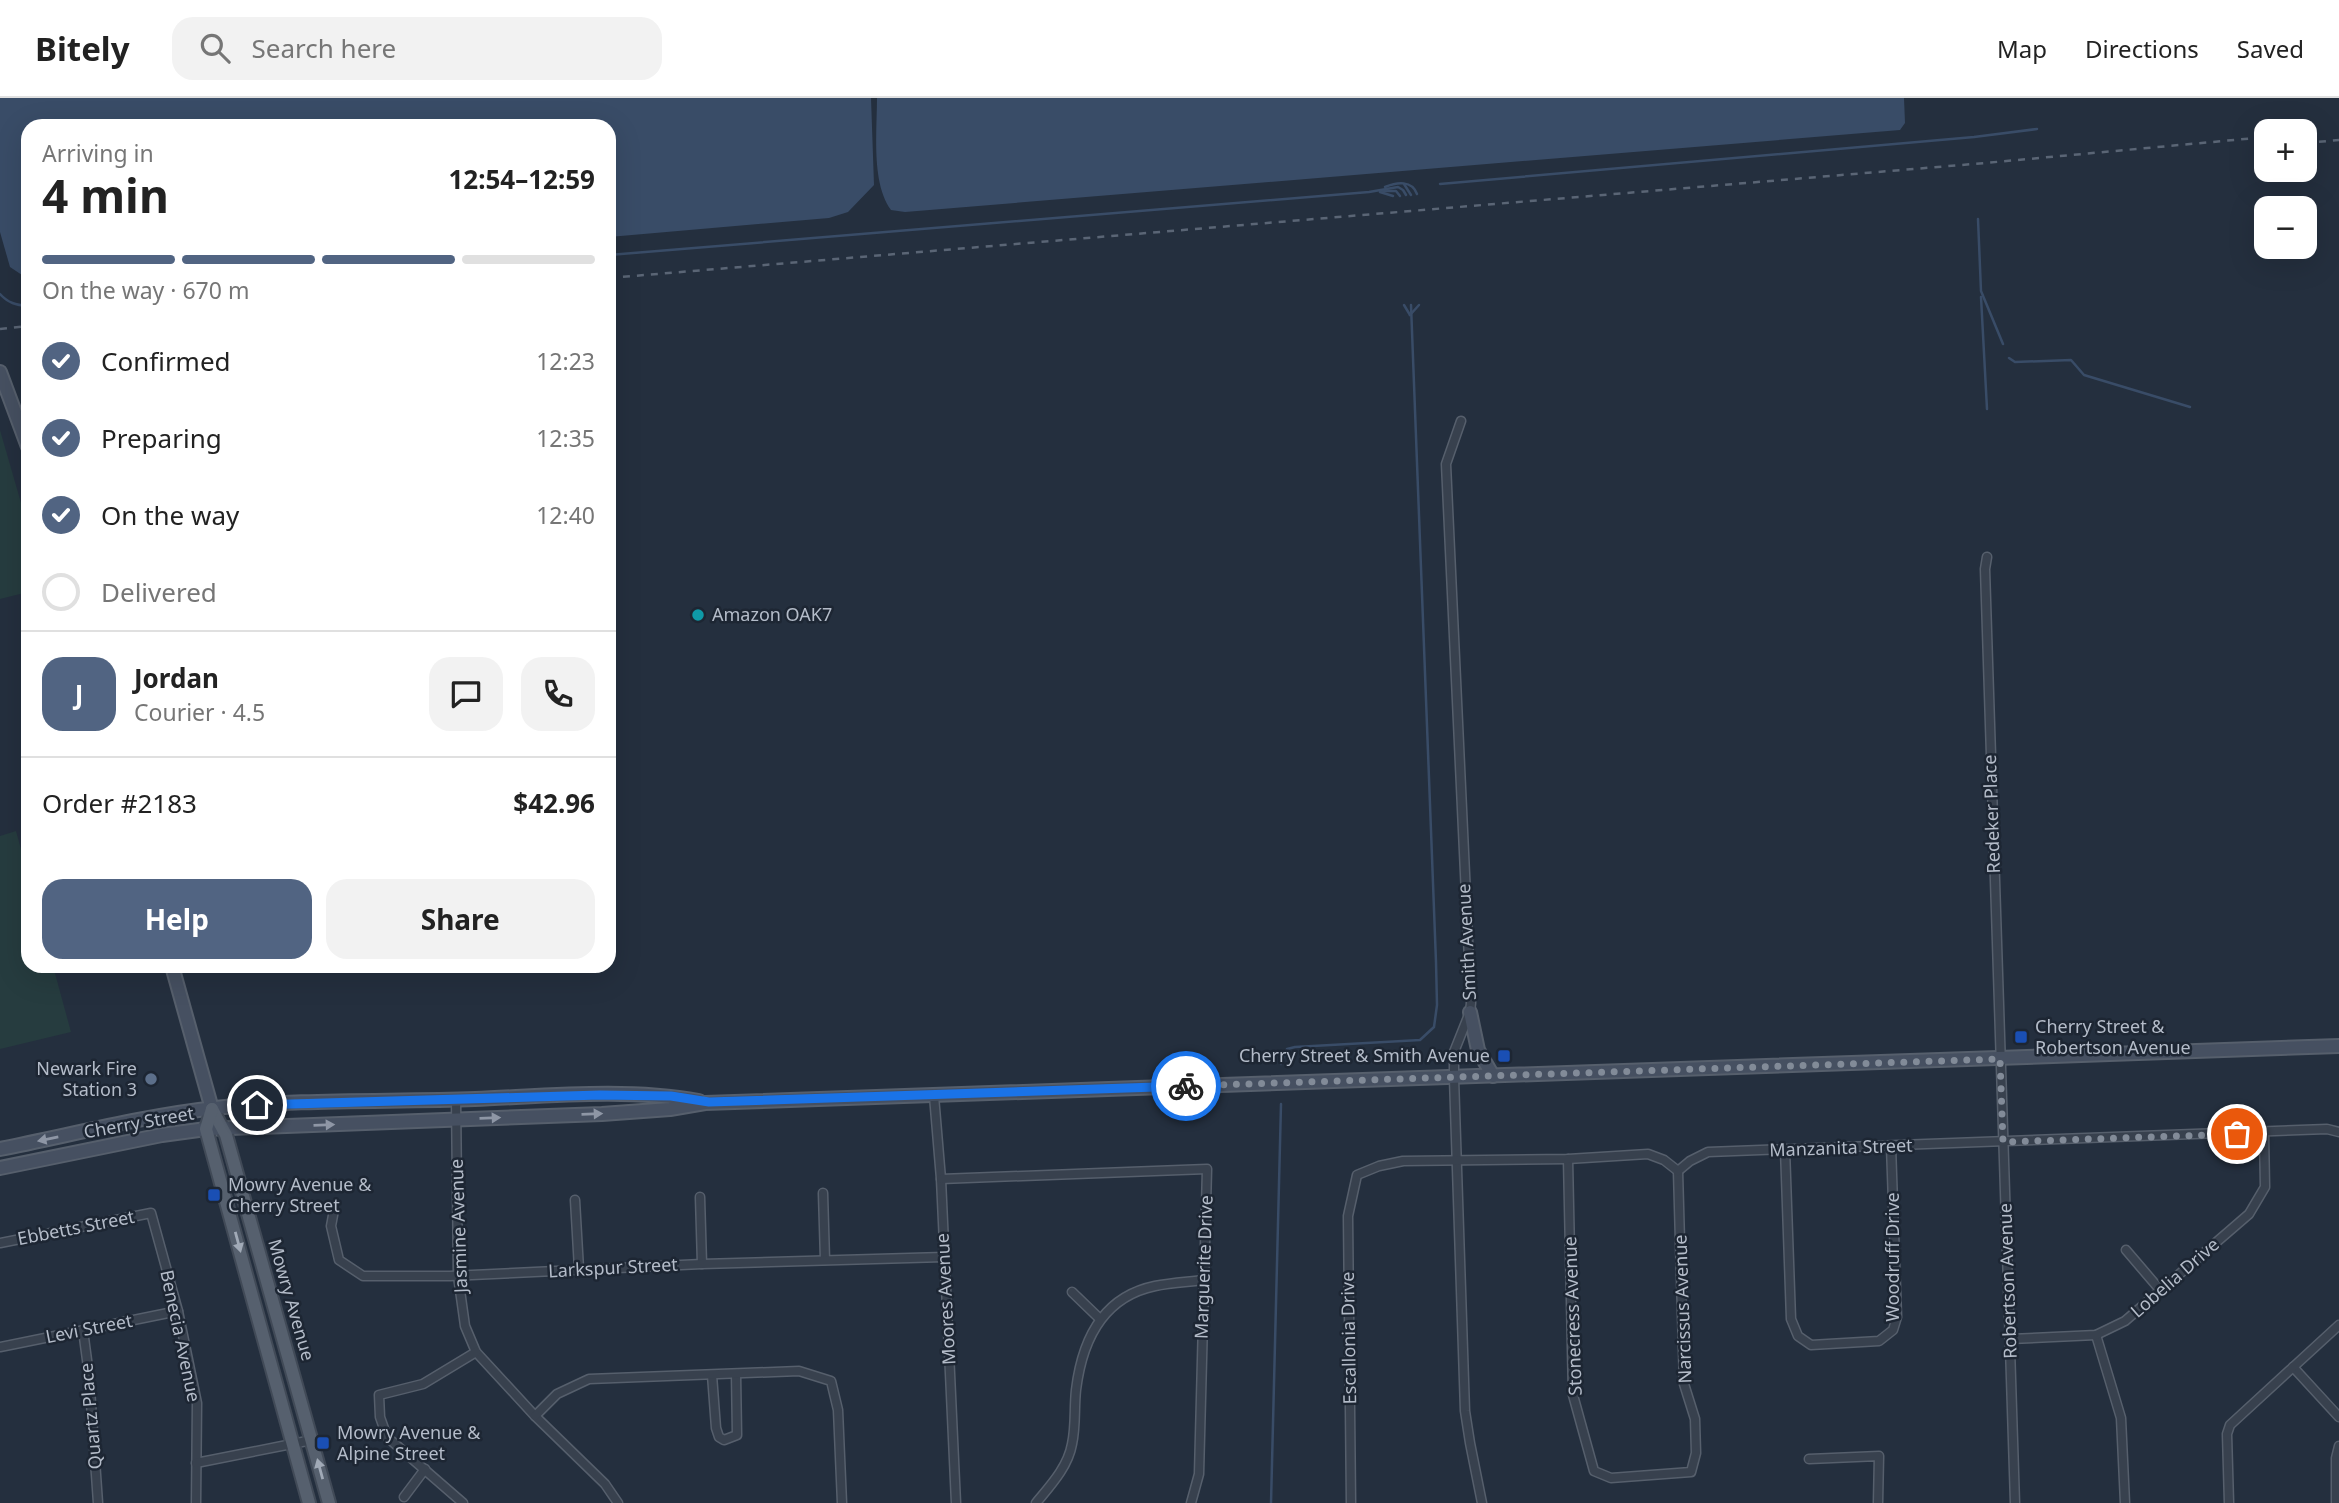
<!DOCTYPE html>
<html lang="en">
<head>
<meta charset="utf-8">
<style>
  :root { --surface:#fff; --page:#f2f2f2; --text:#222; --muted:#767676; --line:#e0e0e0; --accent:#516482 }
  body { margin:0; font-family:"Noto Sans",sans-serif; background:var(--page); color:var(--text); height:100vh; display:flex; flex-direction:column; font-size:26px; white-space:nowrap }
  * { box-sizing:border-box; margin:0 }
  p { font-size:23px; color:var(--muted) }
  .icon { flex:none; width:38px; height:38px; fill:none; stroke:currentColor; stroke-width:2; stroke-linecap:round; stroke-linejoin:round }
  .map { position:relative; flex:1; overflow:hidden }
  .details { position:absolute; left:21px; top:21px; width:595px; height:854px; display:flex; flex-direction:column; background:var(--surface); border-radius:21px; box-shadow:0 7px 28px #0002 }
  .details>* { flex:none }
  .tools { position:absolute; left:2254px; top:21px; display:grid; gap:14px }
  .tools a { display:grid; place-items:center; width:63px; height:63px; border-radius:14px; background:var(--surface); box-shadow:0 7px 28px #0002; font-size:35px }
  .pin { position:absolute; display:grid; place-items:center; width:60px; height:60px; color:#fff; margin:-30px; border:4px solid #fff; border-radius:50%; box-shadow:0 2px 7px #0007 }
  .courier { position:absolute; display:grid; place-items:center; width:70px; height:70px; margin:-35px; border:5px solid #1a73e8; border-radius:50%; background:#fff; color:#222; box-shadow:0 2px 9px #0007 }
  .summary em { font-style:normal; font-weight:700 }
  .summary div { display:flex; flex-direction:column-reverse }
  .summary { display:flex; align-items:center; justify-content:space-between; height:119px; padding:0 21px }
  h1 { font-size:46px; font-weight:700; line-height:52px }
  .bar { display:grid; grid-template-columns:repeat(4,1fr); gap:10px 7px; align-content:center; height:84px; padding:0 21px }
  .bar i { height:9px; border-radius:5px; background:var(--line) }
  .bar .active { background:var(--accent) }
  .bar p { grid-column:span 4 }
  .line { display:flex; align-items:center; gap:18px; padding:0 21px; border-top:2px solid var(--line) }
  .line div { flex:1 }
  .round { display:grid; place-items:center; flex:none; width:74px; height:74px; border-radius:21px; background:var(--page) }
  ol { padding:0 21px; list-style:none }
  li { display:flex; align-items:center; gap:21px; height:77px }
  li p { margin-inline-start:auto }
  li .icon { padding:7px; border-radius:50%; background:var(--accent); color:#fff; stroke-width:4 }
  li:last-child { color:var(--muted) }
  li i { width:38px; height:38px; border:4px solid var(--line); border-radius:50% }
  .cta { display:flex; gap:14px; margin-top:auto; padding:14px 21px }
  .cta a { flex:1; height:80px; border-radius:21px; background:var(--accent); color:#fff; font-size:28px; font-weight:700; line-height:80px; text-align:center }
  .cta a+a { background:var(--page); color:var(--text) }
  header { display:flex; align-items:center; gap:42px; box-sizing:border-box; height:98px; padding:0 35px; background:var(--surface); border-bottom:2px solid var(--line) }
  header strong { font-size:33px }
  nav { display:flex; gap:38px; margin-inline-start:auto; font-size:24px }
  .search { width:490px; height:63px; background:var(--page); display:flex; align-items:center; gap:18px; box-sizing:border-box; padding:0 24px; border-radius:21px; color:var(--muted); font-size:26px }
  .map>svg:first-child { display:block }
  .green { fill:#263c3f }
  .water { fill:#394c67 }
  .lines { fill:none; stroke-linecap:round; stroke-linejoin:round }
  .stream { stroke:#394c67; stroke-width:2.5 }
  .street-casing { stroke:#565f6c; stroke-width:11 }
  .secondary-casing { stroke:#565f6c; stroke-width:16 }
  .primary-casing { stroke:#414a57; stroke-width:16 }
  .street { stroke:#38414e; stroke-width:8 }
  .secondary { stroke:#465061; stroke-width:12 }
  .primary { stroke:#56606e; stroke-width:12 }
  .rail { stroke:#5a6575; stroke-width:2.5; stroke-dasharray:7 7; stroke-linecap:butt }
  .oneway { fill:#8e96a5 }
  .oneway2 { fill:#a1aab7 }
  .done { stroke:#828b98; stroke-width:7; stroke-dasharray:0 12.6 }
  .route { stroke:#1a73e8; stroke-width:9 }
  .culture-dot { fill:#0f9aa8; stroke:#1d2633; stroke-width:2.5 }
  .transit-dot { fill:#1a4fb4; stroke:#1d2633; stroke-width:2.5 }
  .service-dot { fill:#5c6f8a; stroke:#1d2633; stroke-width:2.5 }
  .labels { text-anchor:middle; stroke-width:5; stroke-linejoin:round; paint-order:stroke }
  .poi-label { font-size:18px; fill:#b4bcc9; stroke:#1d2633; text-anchor:start }
  .street-label { font-size:18px; fill:#b4bcc9; stroke:#1d2633 }
</style>
</head>
<body>
<header>
<strong>Bitely</strong>
<div class="search"><svg class="icon" aria-label="search" viewBox="0 0 24 24"><circle cx="10" cy="10" r="6"/><path d="M15 15l6 6"/></svg>Search here</div>
<nav><a>Map</a><a>Directions</a><a>Saved</a></nav>
</header>
<div class="map">
<svg width="2339" height="1405" viewBox="0 0 2339 1405">
  <rect width="100%" height="100%" fill="#242f3e"/>
  <g class="green">
    <path d="M0,332L28,429V494L0,501Z"/>
    <path d="M16,733L28,777V868H53L71,934L0,951V738Z"/>
  </g>
  <g class="water">
    <path d="M0,0H871L874,87L848,114L829,120L609,139V28H28V181L10,169L0,134Z"/>
    <path d="M877,0H1904L1905,25L1900,32L905,114L891,112C871,85 877,33 877,0Z"/>
  </g>
  <g class="lines">
    <g class="stream">
      <path d="M1404,86L1411,97"/>
      <path d="M1440,86L1974,39L2037,31"/>
      <path d="M1385,89C1397,84 1412,82 1417,96"/>
      <path d="M1381,93H1396L1400,98"/>
      <path d="M1380,94L1393,98"/>
      <path d="M1978,121L1981,193L2003,246"/>
      <path d="M609,157L1369,94L1398,89L1403,92L1406,97"/>
      <path d="M0,196C8,205 16,207 28,208"/>
      <path d="M1981,199L1987,311"/>
      <path d="M1404,207L1410,217"/>
      <path d="M1410,217L1419,207"/>
      <path d="M2009,260L2015,264L2071,262L2084,277L2190,309"/>
      <path d="M1281,966L1287,951L1295,949L1420,942L1434,929L1437,907L1436,864L1411,207"/>
      <path d="M1271,1405L1281,1006"/>
    </g>
    <g class="street-casing">
      <g id="street">
        <path d="M1461,323L1446,366L1471,905L1470,914L1454,954V980L1465,1313L1470,1345L1482,1405"/>
        <path d="M1987,459L1985,471L2015,1405"/>
        <path d="M934,998L941,1081L956,1405"/>
        <path d="M456,1001L458,1178L465,1228L476,1254L535,1318L605,1386L618,1405"/>
        <path d="M1785,1051L1791,1221L1798,1238L1811,1247L1879,1243L1893,1232L1897,1219L1891,1048"/>
        <path d="M1568,1061L1573,1297L1594,1373L1611,1380L1691,1374L1696,1355L1695,1321L1684,1286L1678,1073"/>
        <path d="M941,1081L1207,1071L1199,1376L1191,1405"/>
        <path d="M823,1095L825,1162"/>
        <path d="M700,1099L702,1166"/>
        <path d="M575,1102L579,1171"/>
        <path d="M334,1112L331,1128L339,1162L363,1178H450L702,1166L944,1159"/>
        <path d="M0,1145L151,1115L178,1213L197,1305L196,1405"/>
        <path d="M2126,1152L2161,1193"/>
        <path d="M1072,1194L1100,1221"/>
        <path d="M83,1232L89,1277L98,1405"/>
        <path d="M2096,1237L2121,1320L2125,1405"/>
        <path d="M2010,1241L2096,1237L2125,1223L2249,1116L2265,1089L2264,1035"/>
        <path d="M0,1249L178,1213"/>
        <path d="M2293,1269L2339,1319"/>
        <path d="M712,1277L716,1330L719,1339L724,1342L737,1337L736,1276"/>
        <path d="M535,1318L557,1296L589,1281L799,1273L831,1283L838,1312L842,1405"/>
        <path d="M1809,1361L1879,1358L1878,1405"/>
        <path d="M196,1365L312,1342"/>
        <path d="M404,1399L425,1371"/>
        <path d="M463,1405L387,1339L380,1319L379,1297L423,1286L476,1254"/>
        <path d="M1036,1405C1050,1388 1068,1369 1072,1346C1076,1328 1074,1310 1076,1292C1082,1243 1102,1199 1155,1188C1171,1185 1188,1184 1204,1182"/>
        <path d="M1351,1405L1348,1118L1357,1077L1379,1068L1403,1063L1568,1061L1648,1056L1664,1062L1678,1073L1690,1063L1708,1054L2327,1031L2339,1034"/>
        <path d="M2229,1405L2227,1336L2230,1327L2339,1227"/>
        <path d="M2336,1405V1360L2339,1348"/>
      </g>
    </g>
    <g class="secondary-casing">
      <g id="secondary">
        <path d="M0,274L28,349"/>
        <path d="M172,868L212,1011"/>
        <path d="M1470,914L1478,952L1493,978"/>
        <path d="M0,1051C71,1037 143,1018 215,1010C301,1001 389,1004 475,1001C548,998 627,990 699,1003"/>
        <path d="M0,1070L162,1037L206,1031L602,1016L670,1011L705,1005L2339,948"/>
      </g>
    </g>
    <g class="primary-casing">
      <g id="primary">
        <path d="M212,1011L226,1037L329,1405"/>
        <path d="M212,1011L206,1031L309,1405"/>
      </g>
    </g>
    <use href="#street" class="street"/>
    <use href="#secondary" class="secondary"/>
    <use href="#primary" class="primary"/>
    <g class="rail">
      <path d="M2305,45L2339,42"/>
      <path d="M609,180L1985,65L2266,39"/>
      <path d="M0,231L28,228"/>
    </g>
  </g>
  <defs><path id="oneway-solid" d="M-6-.8H1V-3.2L6.5 0L1 3.2V.8H-6Z" transform="scale(1.75)"/></defs>
  <g class="oneway">
    <use href="#oneway-solid" transform="translate(592 1016) rotate(-2)"/>
    <use href="#oneway-solid" transform="translate(490 1020) rotate(-2)"/>
    <use href="#oneway-solid" transform="translate(324 1027) rotate(-2)"/>
    <use href="#oneway-solid" transform="translate(48 1041) rotate(169)"/>
  </g>
  <g class="oneway2">
    <use href="#oneway-solid" transform="translate(238 1144) rotate(75)"/>
    <use href="#oneway-solid" transform="translate(320 1371) rotate(-105)"/>
  </g>
  <g class="lines">
    <path class="done" d="M1186,988L2000,961L2003,1044L2237,1036"/>
    <path class="route" d="M257,1007L600,997L671,998L709,1004L1186,988"/>
  </g>
  <circle class="culture-dot" cx="698" cy="517" r="7"/>
  <g class="transit-dot">
    <rect x="2014" y="932" width="14" height="14" rx="3.5"/>
    <rect x="1497" y="951" width="14" height="14" rx="3.5"/>
    <rect x="207" y="1090" width="14" height="14" rx="3.5"/>
    <rect x="316" y="1338" width="14" height="14" rx="3.5"/>
  </g>
  <circle class="service-dot" cx="151" cy="981" r="7"/>
  <g class="labels">
    <g class="poi-label">
      <text x="712" y="523">Amazon OAK7</text>
      <text x="2035" y="935">Cherry Street &amp;<tspan x="2035" dy="21">Robertson Avenue</tspan></text>
      <text x="1490" y="964" text-anchor="end">Cherry Street &amp; Smith Avenue</text>
      <text x="137" y="977" text-anchor="end">Newark Fire<tspan x="137" dy="21">Station 3</tspan></text>
      <text x="228" y="1093">Mowry Avenue &amp;<tspan x="228" dy="21">Cherry Street</tspan></text>
      <text x="337" y="1341">Mowry Avenue &amp;<tspan x="337" dy="21">Alpine Street</tspan></text>
    </g>
    <g class="street-label">
      <text transform="translate(1992 716) rotate(-92)" y="6">Redeker Place</text>
      <text transform="translate(1467 844) rotate(-93)" y="6">Smith Avenue</text>
      <text transform="translate(139 1025) rotate(-10)" y="6">Cherry Street</text>
      <text transform="translate(1841 1050) rotate(-2)" y="6">Manzanita Street</text>
      <text transform="translate(459 1128) rotate(-92)" y="6">Jasmine Avenue</text>
      <text transform="translate(76 1130) rotate(-11)" y="6">Ebbetts Street</text>
      <text transform="translate(1893 1159) rotate(-90)" y="6">Woodruff Drive</text>
      <text transform="translate(1204 1169) rotate(-88)" y="6">Marguerite Drive</text>
      <text transform="translate(613 1170) rotate(-3)" y="6">Larkspur Street</text>
      <text transform="translate(2175 1180) rotate(-41)" y="6">Lobelia Drive</text>
      <text transform="translate(2008 1183) rotate(-92)" y="6">Robertson Avenue</text>
      <text transform="translate(946 1201) rotate(-93)" y="6">Moores Avenue</text>
      <text transform="translate(291 1202) rotate(74)" y="6">Mowry Avenue</text>
      <text transform="translate(1683 1211) rotate(-92)" y="6">Narcissus Avenue</text>
      <text transform="translate(1573 1218) rotate(-92)" y="6">Stonecress Avenue</text>
      <text transform="translate(89 1231) rotate(-11)" y="6">Levi Street</text>
      <text transform="translate(180 1238) rotate(78)" y="6">Benecia Avenue</text>
      <text transform="translate(1349 1240) rotate(-91)" y="6">Escallonia Drive</text>
      <text transform="translate(91 1318) rotate(-95)" y="6">Quartz Place</text>
    </g>
  </g>
</svg>
<div class="tools">
<a>+</a>
<a>−</a>
</div>
<div class="pin" style="left:2237px;top:1036px;background:#ea580c"><svg class="icon" aria-label="bag" viewBox="0 0 24 24"><path d="M5 8h14l-1 12H6zM9 8a3 3 0 0 1 6 0"/></svg></div>
<div class="pin" style="left:257px;top:1007px;background:#1f2937"><svg class="icon" aria-label="home" viewBox="0 0 24 24"><path d="M3 11l9-7 9 7M6 9v11h12V9"/></svg></div>
<div class="courier" style="left:1186px;top:988px"><svg class="icon" aria-label="bike" viewBox="0 0 24 24"><circle cx="6" cy="16" r="4"/><circle cx="18" cy="16" r="4"/><path d="M6 16l4-8h5l3 8M10 8l3 8H6M13 5h3"/></svg></div>
<section class="details">
<div class="summary"><div><h1>4 min</h1><p>Arriving in</p></div><em>12:54–12:59</em></div>
<div class="bar"><i class="active"></i><i class="active"></i><i class="active"></i><i></i><p>On the way · 670 m</p></div>
<ol>
<li><svg class="icon" aria-label="check" viewBox="0 0 24 24"><path d="M5 12l5 5 9-10"/></svg>Confirmed<p>12:23</p></li>
<li><svg class="icon" aria-label="check" viewBox="0 0 24 24"><path d="M5 12l5 5 9-10"/></svg>Preparing<p>12:35</p></li>
<li><svg class="icon" aria-label="check" viewBox="0 0 24 24"><path d="M5 12l5 5 9-10"/></svg>On the way<p>12:40</p></li>
<li><i></i>Delivered</li>
</ol>
<div class="line" style="height:126px"><b class="round" style="background:var(--accent);color:#fff">J</b><div><b>Jordan</b><p>Courier · 4.5</p></div><a class="round"><svg class="icon" aria-label="chat" viewBox="0 0 24 24"><path d="M4 5h16v11H9l-5 4z"/></svg></a><a class="round"><svg class="icon" aria-label="phone" viewBox="0 0 24 24"><path d="M5 4h4l2 5-3 2q2 4 5 5l2-3 5 2v4C11 20 4 13 5 4z"/></svg></a></div>
<div class="line" style="height:91px"><div>Order #2183</div><b>$42.96</b></div>
<div class="cta"><a>Help</a><a>Share</a></div>
</section>
</div>
</body>
</html>
